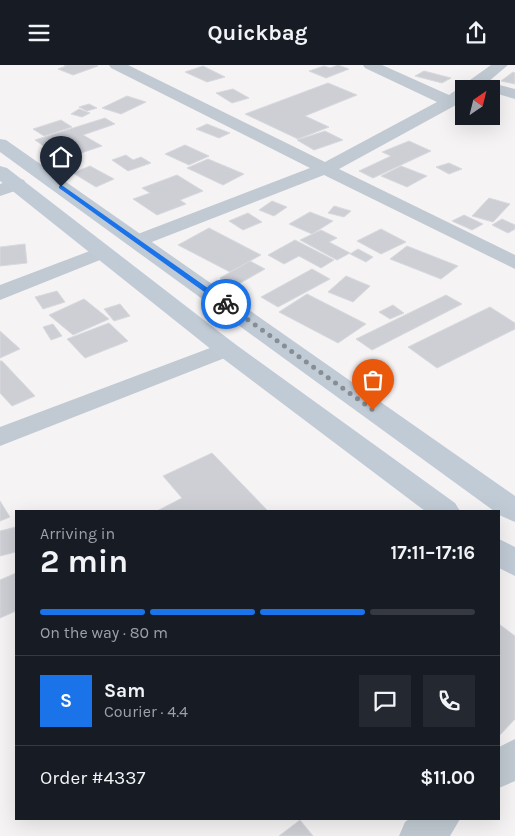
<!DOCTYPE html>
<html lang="en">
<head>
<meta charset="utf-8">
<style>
  :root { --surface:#171b24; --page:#242831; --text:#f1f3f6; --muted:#9ea1a6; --line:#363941; --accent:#1a73e8 }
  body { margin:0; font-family:Karla,sans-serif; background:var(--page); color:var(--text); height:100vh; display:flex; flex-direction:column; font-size:19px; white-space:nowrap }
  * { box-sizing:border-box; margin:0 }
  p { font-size:16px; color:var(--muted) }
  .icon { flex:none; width:28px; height:28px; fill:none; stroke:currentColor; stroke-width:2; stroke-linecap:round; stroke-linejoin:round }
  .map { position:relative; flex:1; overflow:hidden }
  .drawer { position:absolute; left:15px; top:445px; width:485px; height:310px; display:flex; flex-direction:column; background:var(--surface); border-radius:0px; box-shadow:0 5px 20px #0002 }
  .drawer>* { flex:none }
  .needle { width:32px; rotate:35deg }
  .buttons { position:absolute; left:455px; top:15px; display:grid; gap:10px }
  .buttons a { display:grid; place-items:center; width:45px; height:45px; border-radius:0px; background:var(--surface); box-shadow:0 5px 20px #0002; font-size:25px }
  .pin { position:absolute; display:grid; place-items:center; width:42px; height:42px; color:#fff; margin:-51px -21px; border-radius:50% 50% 50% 0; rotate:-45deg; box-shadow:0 0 5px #0007 }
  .pin .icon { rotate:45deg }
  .courier { position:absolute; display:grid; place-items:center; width:50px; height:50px; margin:-25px; border:4px solid #1a73e8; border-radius:50%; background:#fff; color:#222; box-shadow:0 1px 6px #0007 }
  .summary em { font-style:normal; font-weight:700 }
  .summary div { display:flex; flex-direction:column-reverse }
  .summary { display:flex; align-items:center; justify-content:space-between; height:85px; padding:0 25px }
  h1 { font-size:32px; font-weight:700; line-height:38px }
  .bar { display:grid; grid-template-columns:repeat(4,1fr); gap:8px 5px; align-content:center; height:60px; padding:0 25px }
  .bar i { height:6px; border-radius:4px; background:var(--line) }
  .bar .current { background:var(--accent) }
  .bar p { grid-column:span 4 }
  .line { display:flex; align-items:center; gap:12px; padding:0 25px; border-top:1px solid var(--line) }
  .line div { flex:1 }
  .round { display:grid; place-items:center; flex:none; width:52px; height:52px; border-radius:0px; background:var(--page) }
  header { display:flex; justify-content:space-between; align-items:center; height:65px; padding:0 25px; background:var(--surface); font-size:22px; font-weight:700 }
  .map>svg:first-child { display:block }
  .building { fill:#cdcfd5; stroke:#d7d9de }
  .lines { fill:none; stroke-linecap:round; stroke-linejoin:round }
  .street { fill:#c1cad2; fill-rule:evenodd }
  .secondary { fill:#c1cbd6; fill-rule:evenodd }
  .route { fill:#1a73e8 }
  .done { stroke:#868d94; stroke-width:5; stroke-dasharray:0 9 }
</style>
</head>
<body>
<header><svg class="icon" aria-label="menu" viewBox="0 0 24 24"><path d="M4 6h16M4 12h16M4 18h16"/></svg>Quickbag<svg class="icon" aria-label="share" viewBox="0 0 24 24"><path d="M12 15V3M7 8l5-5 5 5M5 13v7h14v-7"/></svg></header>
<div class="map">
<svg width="515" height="771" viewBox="0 0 515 771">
  <rect width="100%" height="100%" fill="#f5f3f3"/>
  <g class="building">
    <path d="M64,0H94L98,1L73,10L58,4L66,1Z"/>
    <path d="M338,0L349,4L326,13L309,6L324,1L330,3Z"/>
    <path d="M203,1L225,12L207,17L185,7Z"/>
    <path d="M424,6L451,13L442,18L415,11Z"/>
    <path d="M513,7L515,8V19L501,16Z"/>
    <path d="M328,18L357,30L305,51L329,62L298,74L245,49Z"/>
    <path d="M233,24L249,33L232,38L216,28Z"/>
    <path d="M127,31L146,37L121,49L102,43Z"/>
    <path d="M89,39L97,43L87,46L79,42Z"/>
    <path d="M79,44L90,48L82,52L71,49Z"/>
    <path d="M105,53L115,59L83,70L102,81L63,94L35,75Z"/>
    <path d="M61,55L72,62L44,71L33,64Z"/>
    <path d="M207,59L230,68L219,73L196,64Z"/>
    <path d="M325,66L343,75L314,85L297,75Z"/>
    <path d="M409,76L431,86L373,113L359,106L391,91L382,87Z"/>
    <path d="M185,80L209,91L189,100L165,89Z"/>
    <path d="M126,90L133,95L141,92L151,98L128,106L112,95Z"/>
    <path d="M208,94L244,109L223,120L187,103Z"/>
    <path d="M449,98L462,104L449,109L436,102Z"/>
    <path d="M90,101L114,114L96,122L73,108Z"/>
    <path d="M401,101L427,111L407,122L381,111Z"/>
    <path d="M177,110L203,126L180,135L186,139L157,150L133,134L150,128L142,123Z"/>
    <path d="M489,133L510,139L493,157L472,151Z"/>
    <path d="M272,136L287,142L274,151L259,145Z"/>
    <path d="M334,141L351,146L344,152L328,148Z"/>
    <path d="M310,147L333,156L312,169L289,159Z"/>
    <path d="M248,148L262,157L243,165L229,156Z"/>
    <path d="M464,150L483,159L472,165L452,156Z"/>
    <path d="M502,154L515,160V164L508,168L492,160Z"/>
    <path d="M209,163L261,190L230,207L178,180Z"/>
    <path d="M381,164L406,177L381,189L357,176Z"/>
    <path d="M321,165L337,173L329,177L350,188L337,195L300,175Z"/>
    <path d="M295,175L334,195L321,203L299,191L284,199L268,190Z"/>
    <path d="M25,179L27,198L0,201V182Z"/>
    <path d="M407,181L458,201L441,214L390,194Z"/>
    <path d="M358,184L373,192L366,197L350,189Z"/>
    <path d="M250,196L265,204L235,221L220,213Z"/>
    <path d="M312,204L330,214L278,242L261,232Z"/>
    <path d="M346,211L370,221L353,237L328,227Z"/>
    <path d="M57,226L65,237L43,244L35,232Z"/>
    <path d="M307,229L366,259L338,278L279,247Z"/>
    <path d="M446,230L462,239L372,285L356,274Z"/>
    <path d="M84,234L109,254L73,270L49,250Z"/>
    <path d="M120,239L130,251L114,256L104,244Z"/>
    <path d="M393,240L404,248L390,254L379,247Z"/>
    <path d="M490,242L515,258V264L437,303L408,282Z"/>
    <path d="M109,258L128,276L85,293L67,274Z"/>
    <path d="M53,259L62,271L51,275L43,262Z"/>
    <path d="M0,266L20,284L0,293Z"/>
    <path d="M0,296H2L35,331L12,341L0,328Z"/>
    <path d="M212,388L268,446H157L182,433L163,411Z"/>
    <path d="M0,436L10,452L0,456Z"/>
    <path d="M16,462V487L0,491V466Z"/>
    <path d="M16,508V546L0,553V515Z"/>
    <path d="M499,559L515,571V654L499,671Z"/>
    <path d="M300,755L313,771H279Z"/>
  </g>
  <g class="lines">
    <g class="street">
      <path d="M109,0H128L325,97L437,37L365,3L363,0H382L449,30L491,0H508L488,17L515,24V34L491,27V24H464V35L456,40L339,104L515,190V204L324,110L144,180L137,182L130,180L127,176L130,172L310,103L111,3Z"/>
      <path d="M17,113L24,115L26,119L24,123L0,131V119Z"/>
      <path d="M103,181L110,183L114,187L110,191L0,235V220Z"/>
      <path d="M226,277L235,279L238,284L235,289L0,381V362Z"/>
      <path d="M515,674V716L499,723V682Z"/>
      <path d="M409,754H460L450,771H399L405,757Z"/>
    </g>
    <g class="secondary">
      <path d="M0,74L6,75L515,431V457L499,450V446H494L0,87Z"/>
      <path d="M0,101L7,103L235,279L455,438L460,446H425L217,289L0,116Z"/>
      <path d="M499,474L515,482V511L499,503Z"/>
    </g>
  </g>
  <path class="route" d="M59,121H63L229,238V241H224L59,123Z"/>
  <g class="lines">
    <path class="done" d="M226,239L373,345"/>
  </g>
</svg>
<div class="buttons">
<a><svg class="needle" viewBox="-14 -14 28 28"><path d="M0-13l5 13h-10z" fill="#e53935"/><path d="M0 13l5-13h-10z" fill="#9ea1a6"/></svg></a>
</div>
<div class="pin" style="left:373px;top:345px;background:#ea580c"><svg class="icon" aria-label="bag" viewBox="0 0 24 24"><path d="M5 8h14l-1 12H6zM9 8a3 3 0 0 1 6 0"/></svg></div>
<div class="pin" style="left:61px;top:122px;background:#1f2937"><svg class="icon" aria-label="home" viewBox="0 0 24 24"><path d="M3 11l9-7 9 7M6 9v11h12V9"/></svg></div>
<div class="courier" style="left:226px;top:239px"><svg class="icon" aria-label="bike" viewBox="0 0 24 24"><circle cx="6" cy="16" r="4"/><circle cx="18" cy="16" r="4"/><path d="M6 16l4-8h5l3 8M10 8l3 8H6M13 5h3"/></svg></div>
<section class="drawer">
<div class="summary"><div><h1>2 min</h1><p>Arriving in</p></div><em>17:11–17:16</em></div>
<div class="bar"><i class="current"></i><i class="current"></i><i class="current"></i><i></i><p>On the way · 80 m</p></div>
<div class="line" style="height:90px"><b class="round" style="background:var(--accent);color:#fff">S</b><div><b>Sam</b><p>Courier · 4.4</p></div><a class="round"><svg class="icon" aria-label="chat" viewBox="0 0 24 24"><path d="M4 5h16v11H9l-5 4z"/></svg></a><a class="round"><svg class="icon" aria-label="phone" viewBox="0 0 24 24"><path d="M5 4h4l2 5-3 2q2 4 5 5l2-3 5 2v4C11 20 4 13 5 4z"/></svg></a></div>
<div class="line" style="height:65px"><div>Order #4337</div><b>$11.00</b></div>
</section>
</div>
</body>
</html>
